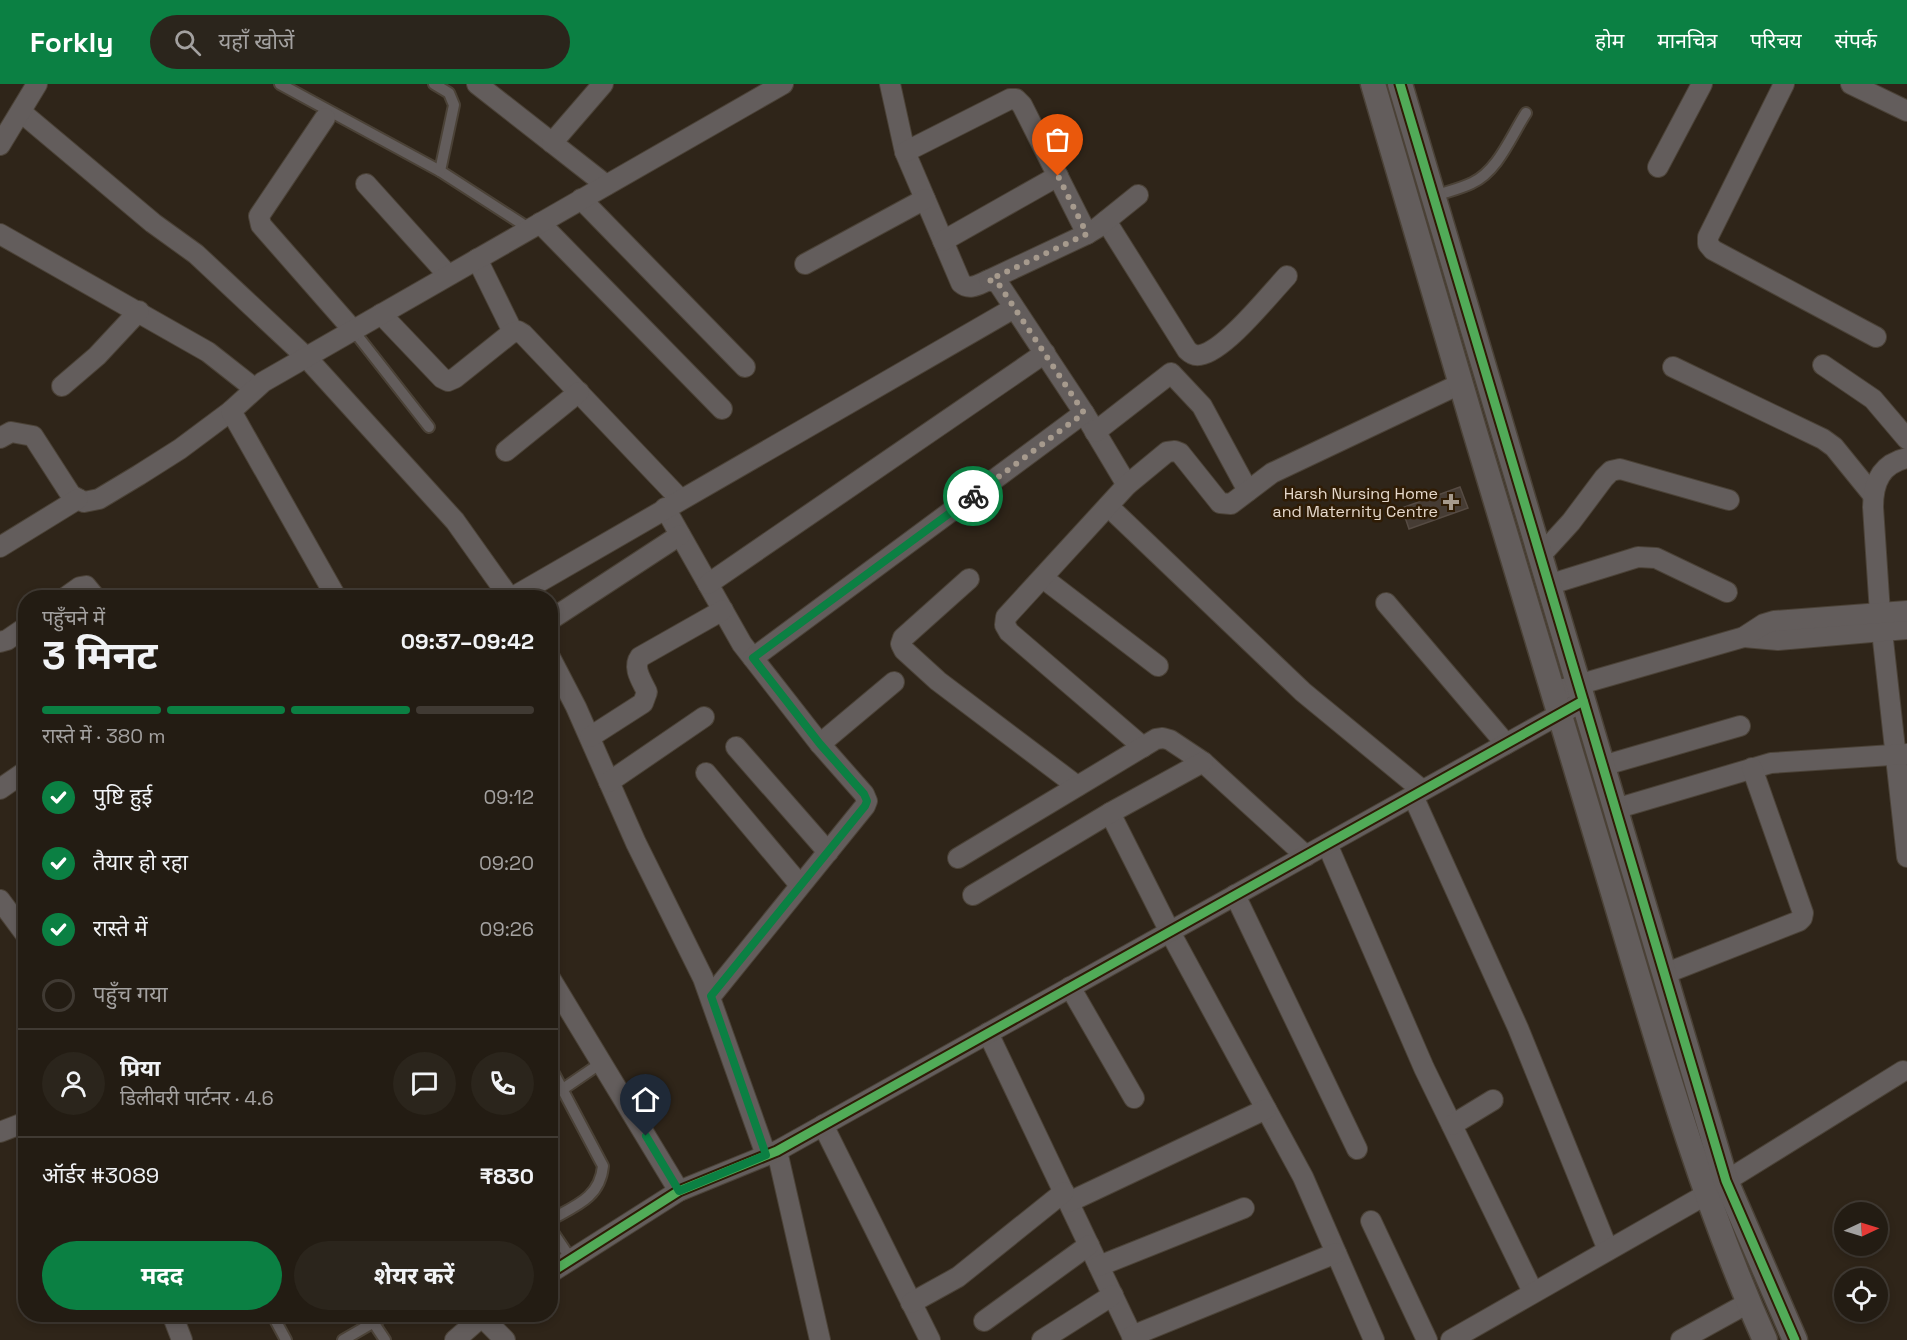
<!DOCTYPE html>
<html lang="hi">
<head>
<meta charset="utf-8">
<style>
  :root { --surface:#231c13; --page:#2b251c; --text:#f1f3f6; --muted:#a3a1a0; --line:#403a33; --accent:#0b8043 }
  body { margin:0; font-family:"Space Grotesk","Noto Sans Devanagari",sans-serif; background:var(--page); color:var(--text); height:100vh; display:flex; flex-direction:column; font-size:22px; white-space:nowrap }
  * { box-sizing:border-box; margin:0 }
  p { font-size:20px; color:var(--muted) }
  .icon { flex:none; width:33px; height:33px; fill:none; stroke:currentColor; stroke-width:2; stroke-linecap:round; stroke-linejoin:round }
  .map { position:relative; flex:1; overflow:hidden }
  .details { position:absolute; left:18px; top:506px; width:540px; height:732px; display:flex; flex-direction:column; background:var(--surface); border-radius:24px; box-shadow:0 3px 9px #0003,0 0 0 2px var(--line) }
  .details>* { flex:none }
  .needle { width:39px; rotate:86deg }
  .buttons { position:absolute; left:1834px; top:1118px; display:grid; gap:12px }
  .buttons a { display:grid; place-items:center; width:54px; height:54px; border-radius:50%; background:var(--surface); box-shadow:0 3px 9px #0003,0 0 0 2px var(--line); font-size:30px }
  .pin { position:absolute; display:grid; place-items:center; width:51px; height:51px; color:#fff; margin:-62px -26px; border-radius:50% 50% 50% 0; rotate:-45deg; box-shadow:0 0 6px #0007 }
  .pin .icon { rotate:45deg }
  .courier { position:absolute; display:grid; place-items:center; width:60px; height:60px; margin:-30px; border:4px solid #0b8043; border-radius:50%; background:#fff; color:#222; box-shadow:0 2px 8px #0007 }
  .head em { font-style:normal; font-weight:700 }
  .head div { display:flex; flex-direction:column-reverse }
  .head { display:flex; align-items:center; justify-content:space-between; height:102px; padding:0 24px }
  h1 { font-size:39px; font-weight:700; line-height:45px }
  .bar { display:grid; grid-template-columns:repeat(4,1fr); gap:9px 6px; align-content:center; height:72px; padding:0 24px }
  .bar i { height:8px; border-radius:4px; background:var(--line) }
  .bar .current { background:var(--accent) }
  .bar p { grid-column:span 4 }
  .line { display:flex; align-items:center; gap:15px; padding:0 24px; border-top:2px solid var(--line) }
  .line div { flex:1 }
  .round { display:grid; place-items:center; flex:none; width:63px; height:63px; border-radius:32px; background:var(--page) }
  ol { padding:0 24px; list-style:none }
  li { display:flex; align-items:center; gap:18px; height:66px }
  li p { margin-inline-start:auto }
  li .icon { padding:6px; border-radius:50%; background:var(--accent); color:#fff; stroke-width:4 }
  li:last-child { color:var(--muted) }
  li i { width:33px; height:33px; border:3px solid var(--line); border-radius:50% }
  .cta { display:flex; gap:12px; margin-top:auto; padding:12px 24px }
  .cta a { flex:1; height:69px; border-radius:36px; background:var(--accent); color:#fff; font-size:24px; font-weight:700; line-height:69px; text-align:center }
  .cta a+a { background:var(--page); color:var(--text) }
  header { display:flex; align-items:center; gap:36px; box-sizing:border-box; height:84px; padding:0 30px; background:var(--accent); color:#fff }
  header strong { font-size:28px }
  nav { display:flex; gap:33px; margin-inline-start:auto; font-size:21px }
  .search { width:420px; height:54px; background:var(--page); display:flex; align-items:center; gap:15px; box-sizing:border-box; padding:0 21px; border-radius:33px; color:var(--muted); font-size:22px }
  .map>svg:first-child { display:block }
  .building { fill:#463c34; stroke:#564b43; stroke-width:1.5 }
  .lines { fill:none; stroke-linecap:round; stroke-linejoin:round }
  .service-casing { stroke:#4b4237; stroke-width:14 }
  .minor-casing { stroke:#4b4237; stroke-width:22 }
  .tertiary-casing { stroke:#4b4237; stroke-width:27 }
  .service { stroke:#635d5c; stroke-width:10 }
  .minor { stroke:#635d5c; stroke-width:20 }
  .tertiary { stroke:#635d5c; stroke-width:24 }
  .cycleway-casing { stroke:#2f1c05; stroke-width:13 }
  .cycleway { stroke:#51ab58; stroke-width:9 }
  .done { stroke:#a69a8d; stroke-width:6; stroke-dasharray:0 10.8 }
  .route { stroke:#0b8043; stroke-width:8 }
  .poi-dot { fill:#a69a8d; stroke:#2f1c05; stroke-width:2 }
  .labels { text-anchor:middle; stroke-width:5; stroke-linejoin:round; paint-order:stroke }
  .poi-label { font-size:16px; fill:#e6d9cc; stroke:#2f1c05; text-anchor:end }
</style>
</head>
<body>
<header>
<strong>Forkly</strong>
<div class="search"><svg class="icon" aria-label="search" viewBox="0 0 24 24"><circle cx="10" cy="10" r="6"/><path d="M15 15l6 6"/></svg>यहाँ खोजें</div>
<nav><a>होम</a><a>मानचित्र</a><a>परिचय</a><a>संपर्क</a></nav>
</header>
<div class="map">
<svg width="1907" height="1256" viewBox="0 0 1907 1256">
  <rect width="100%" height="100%" fill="#2f2519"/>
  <path class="building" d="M1460,403L1468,424L1409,445L1402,424Z"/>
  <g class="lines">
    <g class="service-casing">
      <g id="service">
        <path d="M280,0L440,87L530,145"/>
        <path d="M434,0L449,9L454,21L440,87"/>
        <path d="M1432,113C1445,108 1460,105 1472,99C1498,87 1511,52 1526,29"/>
        <path d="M353,246L429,343"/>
        <path d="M550,982L603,1082C600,1114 575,1122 550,1136"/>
        <path d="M563,1005L601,979"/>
        <path d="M550,1144L571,1175"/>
        <path d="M272,1230L286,1256"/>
        <path d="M373,1238L385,1256"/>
        <path d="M343,1256L388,1230"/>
      </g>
    </g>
    <g class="minor-casing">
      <g id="minor">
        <path d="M477,0L606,101"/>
        <path d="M890,0L905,68L961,199C970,207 979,200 989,196L998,199L1084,329L1127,401"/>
        <path d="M1784,0L1708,153V160L1713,166L1876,253"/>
        <path d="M1851,0L1907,27"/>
        <path d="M21,28L153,139L196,170L306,273L455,437L509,513"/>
        <path d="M325,34L259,132L261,141L353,246"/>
        <path d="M552,59L603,0"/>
        <path d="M0,61L37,0"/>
        <path d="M905,68L1010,15H1016L1022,21L1087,150"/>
        <path d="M1658,83L1702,0"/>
        <path d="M366,100L448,191"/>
        <path d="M581,115L745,283"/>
        <path d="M1106,137L1187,266C1190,269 1195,272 1200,271C1225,267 1269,211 1287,192"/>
        <path d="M540,139L722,325"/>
        <path d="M0,150L208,268L255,305"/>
        <path d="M943,157L1058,92"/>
        <path d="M477,175L513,248"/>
        <path d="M805,180L925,115"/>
        <path d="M989,196L1087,150L1097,144L1138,111"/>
        <path d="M381,230L442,294L448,297L455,294L510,250L518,247L523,250L680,415"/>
        <path d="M1823,281L1873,315L1907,355"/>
        <path d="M1673,283L1823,355L1834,363L1873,411"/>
        <path d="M62,302L97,272L139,227"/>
        <path d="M1095,348L1171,289L1202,322L1248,407"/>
        <path d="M0,354L11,348L33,352L71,411L84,418L99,415L139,391L180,365L231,327"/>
        <path d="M506,367L579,308"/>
        <path d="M1907,374C1881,380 1873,398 1873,423L1880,529L1907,773"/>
        <path d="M1108,422L1303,608L1422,706"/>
        <path d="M665,424L742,560L820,660L864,710L867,717L865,722L711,912"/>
        <path d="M0,463L78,415"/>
        <path d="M1540,472L1571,438L1604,394L1611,387L1620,385L1729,416"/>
        <path d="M1043,494L1158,582"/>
        <path d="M969,495L903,554L901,560L904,566L938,597L1077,702"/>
        <path d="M708,500L1045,269"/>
        <path d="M1548,501L1638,473L1656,474L1727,508"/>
        <path d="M66,513L80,503L86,502L95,513"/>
        <path d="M336,513L231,327L263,298L783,0"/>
        <path d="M513,513L1014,224"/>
        <path d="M1386,519L1506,660"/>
        <path d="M550,536L680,451"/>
        <path d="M1744,553L1778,556L1907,545"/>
        <path d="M0,558L7,556L26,543"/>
        <path d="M550,573L576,623L636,759L703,894L766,1071"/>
        <path d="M753,574L1084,329"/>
        <path d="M1553,608L1744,553L1764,540L1774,537L1907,527"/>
        <path d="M590,653L643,619L647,608C642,597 632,584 640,573L723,526"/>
        <path d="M820,660L894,598"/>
        <path d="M736,663L828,768"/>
        <path d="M1143,663L1009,548L1005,541L1006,533L1127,401L1167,368L1175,367L1180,369L1220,419L1231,420L1272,389L1462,299"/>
        <path d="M1602,682L1740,642"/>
        <path d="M706,689L800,801"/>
        <path d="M609,698L704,633"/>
        <path d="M0,705L26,687"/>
        <path d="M1413,712L1518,944L1608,1166"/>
        <path d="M1615,725L1771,679L1907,670"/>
        <path d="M1110,729L1170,848L1303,1093L1374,1256"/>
        <path d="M1327,760L1424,984L1533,1208"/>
        <path d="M958,774L1156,655L1163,654L1170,656L1203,678L1306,772"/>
        <path d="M973,811L1110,729L1203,678"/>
        <path d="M1235,811L1357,1065"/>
        <path d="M0,816L26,851"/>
        <path d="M1664,890L1799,837L1802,834L1803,829L1752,684"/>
        <path d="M550,894L679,1107"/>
        <path d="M1070,903L1134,1014"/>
        <path d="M988,949L1134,1256"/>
        <path d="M823,1041L930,1256"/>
        <path d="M1452,1041L1493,1016"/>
        <path d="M0,1048L26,1038"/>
        <path d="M777,1067L820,1256"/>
        <path d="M1726,1097L1903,987"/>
        <path d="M1069,1118L1266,1025"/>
        <path d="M1371,1137L1427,1256"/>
        <path d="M1099,1182L1244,1124"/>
        <path d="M550,1189L679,1107L777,1067L1583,617"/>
        <path d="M911,1219L958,1193L1064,1108"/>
        <path d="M172,1230L182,1256"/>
        <path d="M481,1232L505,1256"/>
        <path d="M984,1237L1089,1161"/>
        <path d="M1132,1252L1336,1169"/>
        <path d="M455,1256L485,1230"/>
        <path d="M1042,1256L1113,1211"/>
        <path d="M1451,1256L1707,1110"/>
        <path d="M1681,1256L1748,1219"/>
      </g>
    </g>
    <g class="tertiary-casing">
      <g id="tertiary">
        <path d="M1373,0C1446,252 1521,504 1597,755C1648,923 1693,1095 1765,1256"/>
        <path d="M1400,0L1726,1097L1795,1256"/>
      </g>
    </g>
    <use href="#service" class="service"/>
    <use href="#minor" class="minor"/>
    <use href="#tertiary" class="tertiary"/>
    <g class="cycleway-casing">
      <g id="cycleway">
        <path d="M1400,0L1726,1097L1795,1256"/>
        <path d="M550,1189L679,1107L777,1067L1583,617"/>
      </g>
    </g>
    <use href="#cycleway" class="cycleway"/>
  </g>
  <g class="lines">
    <path class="done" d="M973,412L1084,329L998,199L989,196L1087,150L1058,92"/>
    <path class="route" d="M646,1052L679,1107L766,1071L711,912L865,722L867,717L864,710L820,660L753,574L973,412"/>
  </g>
  <path class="poi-dot" d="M1448 409h6v6h6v6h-6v6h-6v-6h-6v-6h6z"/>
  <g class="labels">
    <g class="poi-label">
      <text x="1438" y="415">Harsh Nursing Home<tspan x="1438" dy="18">and Maternity Centre</tspan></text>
    </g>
  </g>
</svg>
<div class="buttons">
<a><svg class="needle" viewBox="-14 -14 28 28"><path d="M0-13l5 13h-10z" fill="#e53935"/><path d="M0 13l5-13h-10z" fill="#a3a1a0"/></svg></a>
<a><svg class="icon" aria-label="locate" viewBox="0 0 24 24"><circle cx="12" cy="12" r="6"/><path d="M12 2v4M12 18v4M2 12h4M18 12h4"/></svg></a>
</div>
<div class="pin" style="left:1058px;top:92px;background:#ea580c"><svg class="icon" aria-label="bag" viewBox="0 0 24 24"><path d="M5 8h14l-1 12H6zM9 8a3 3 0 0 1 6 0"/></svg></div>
<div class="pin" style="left:646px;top:1052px;background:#1f2937"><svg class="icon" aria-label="home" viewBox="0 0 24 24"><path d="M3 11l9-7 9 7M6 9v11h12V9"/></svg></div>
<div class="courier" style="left:973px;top:412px"><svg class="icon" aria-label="bike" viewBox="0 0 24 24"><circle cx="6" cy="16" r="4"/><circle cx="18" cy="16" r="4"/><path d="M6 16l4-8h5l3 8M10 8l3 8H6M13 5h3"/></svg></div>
<section class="details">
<div class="head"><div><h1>3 मिनट</h1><p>पहुँचने में</p></div><em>09:37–09:42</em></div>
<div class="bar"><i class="current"></i><i class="current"></i><i class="current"></i><i></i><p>रास्ते में · 380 m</p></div>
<ol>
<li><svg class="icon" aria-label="check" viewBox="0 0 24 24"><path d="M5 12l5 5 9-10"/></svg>पुष्टि हुई<p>09:12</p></li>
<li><svg class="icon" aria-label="check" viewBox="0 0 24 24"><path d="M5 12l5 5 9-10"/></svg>तैयार हो रहा<p>09:20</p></li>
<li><svg class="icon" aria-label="check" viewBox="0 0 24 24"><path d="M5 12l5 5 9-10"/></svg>रास्ते में<p>09:26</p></li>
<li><i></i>पहुँच गया</li>
</ol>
<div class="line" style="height:108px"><a class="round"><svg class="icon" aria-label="person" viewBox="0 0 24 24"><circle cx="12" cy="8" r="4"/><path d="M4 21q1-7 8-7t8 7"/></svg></a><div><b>प्रिया</b><p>डिलीवरी पार्टनर · 4.6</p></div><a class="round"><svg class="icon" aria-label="chat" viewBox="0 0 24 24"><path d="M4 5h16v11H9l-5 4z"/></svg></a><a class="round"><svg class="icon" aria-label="phone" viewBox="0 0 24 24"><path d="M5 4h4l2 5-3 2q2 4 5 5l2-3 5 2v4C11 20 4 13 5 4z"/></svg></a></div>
<div class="line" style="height:78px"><div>ऑर्डर #3089</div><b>₹830</b></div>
<div class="cta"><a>मदद</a><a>शेयर करें</a></div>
</section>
</div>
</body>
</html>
